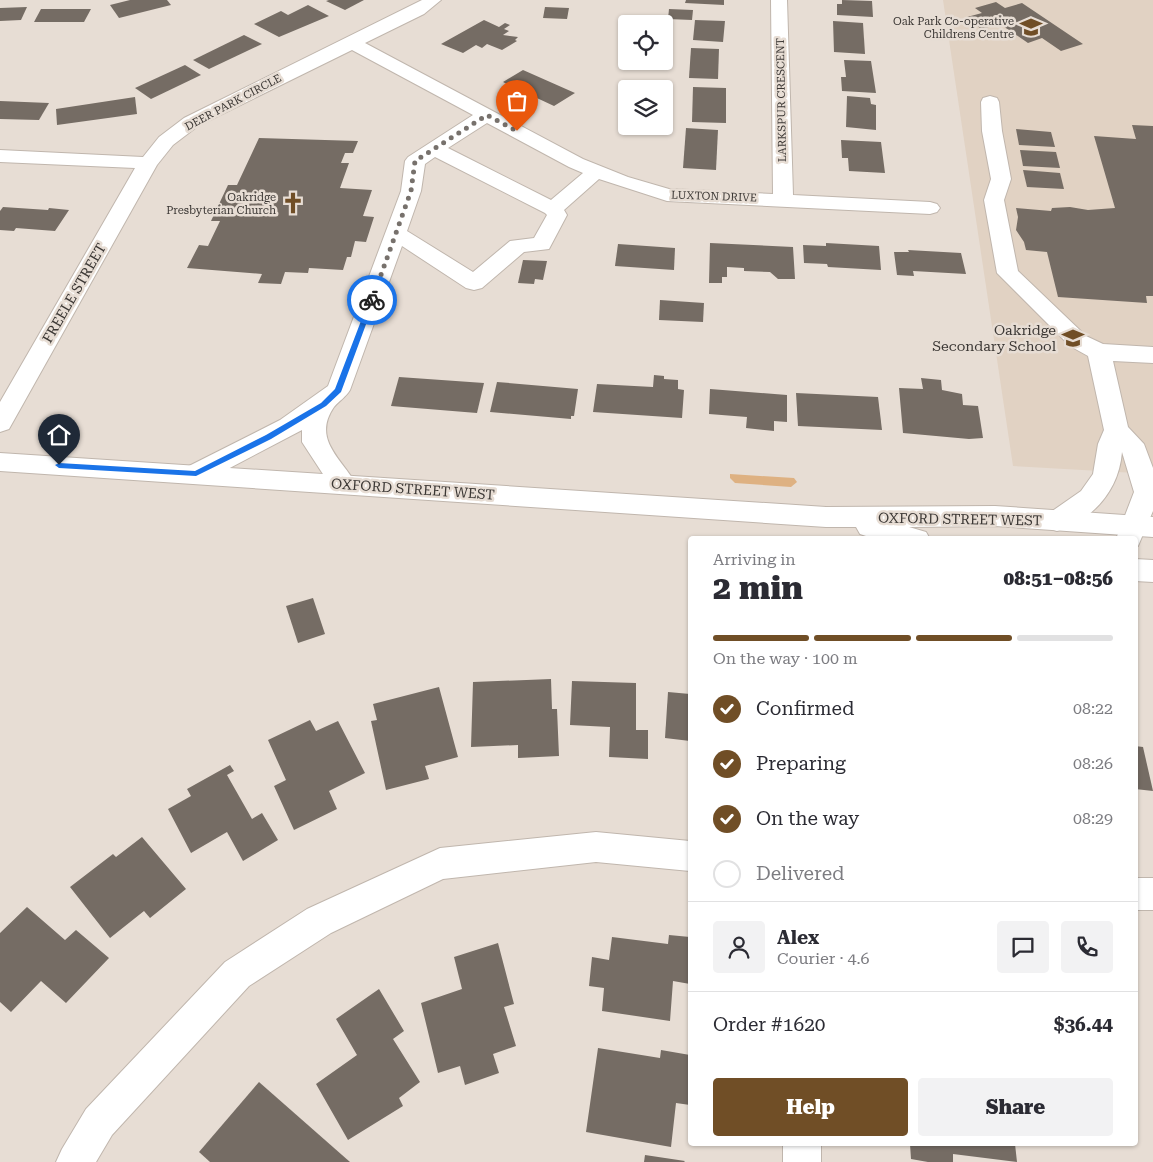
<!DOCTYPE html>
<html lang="en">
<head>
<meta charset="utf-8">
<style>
  :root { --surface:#fff; --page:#f2f2f3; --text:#2b2b33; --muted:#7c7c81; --line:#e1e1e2; --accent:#704e26 }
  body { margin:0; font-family:"Roboto Serif",serif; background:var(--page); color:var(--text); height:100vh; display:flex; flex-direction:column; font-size:19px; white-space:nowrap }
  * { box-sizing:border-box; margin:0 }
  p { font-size:16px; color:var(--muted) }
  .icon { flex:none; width:28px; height:28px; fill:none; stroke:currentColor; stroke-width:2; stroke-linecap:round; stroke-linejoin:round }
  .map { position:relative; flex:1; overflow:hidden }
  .side { position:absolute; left:688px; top:536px; width:450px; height:610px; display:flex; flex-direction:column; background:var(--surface); border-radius:5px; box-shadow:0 1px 4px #0004 }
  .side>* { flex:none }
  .buttons { position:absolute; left:618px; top:15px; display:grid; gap:10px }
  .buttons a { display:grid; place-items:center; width:55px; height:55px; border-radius:5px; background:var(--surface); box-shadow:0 1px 4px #0004; font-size:25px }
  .pin { position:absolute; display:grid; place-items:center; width:42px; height:42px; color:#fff; margin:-51px -21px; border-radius:50% 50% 50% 0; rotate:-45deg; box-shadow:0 0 5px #0007 }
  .pin .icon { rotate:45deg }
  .courier { position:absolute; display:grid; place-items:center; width:50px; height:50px; margin:-25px; border:4px solid #1a73e8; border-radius:50%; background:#fff; color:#222; box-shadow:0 1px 6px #0007 }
  .summary em { font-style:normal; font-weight:800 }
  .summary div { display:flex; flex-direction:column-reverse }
  .summary { display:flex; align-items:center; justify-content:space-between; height:85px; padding:0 25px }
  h1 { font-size:32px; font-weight:800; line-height:38px }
  .bar { display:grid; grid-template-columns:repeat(4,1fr); gap:8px 5px; align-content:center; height:60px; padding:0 25px }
  .bar i { height:6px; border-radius:4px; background:var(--line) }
  .bar .active { background:var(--accent) }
  .bar p { grid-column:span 4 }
  .line { display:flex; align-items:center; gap:12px; padding:0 25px; border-top:1px solid var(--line) }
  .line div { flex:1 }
  .round { display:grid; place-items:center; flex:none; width:52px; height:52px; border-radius:5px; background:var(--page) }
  ol { padding:0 25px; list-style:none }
  li { display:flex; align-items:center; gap:15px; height:55px }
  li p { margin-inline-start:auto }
  li .icon { padding:5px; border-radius:50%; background:var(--accent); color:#fff; stroke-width:4 }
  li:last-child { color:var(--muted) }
  li i { width:28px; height:28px; border:2px solid var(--line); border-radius:50% }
  .action { display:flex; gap:10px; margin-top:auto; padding:10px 25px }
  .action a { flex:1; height:58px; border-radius:5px; background:var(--accent); color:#fff; font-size:20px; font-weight:800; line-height:58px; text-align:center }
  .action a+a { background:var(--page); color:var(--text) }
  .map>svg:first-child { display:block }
  .built { fill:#e1d2c3 }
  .green { fill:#deb182 }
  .building { fill:#756c64 }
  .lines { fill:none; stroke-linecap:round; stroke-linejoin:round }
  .minor-casing { stroke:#c0b6ad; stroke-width:2 }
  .major-casing { stroke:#c0b6ad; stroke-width:2 }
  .minor { fill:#fff; fill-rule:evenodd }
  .major { fill:#fff; fill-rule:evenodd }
  .route { fill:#1a73e8 }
  .done { stroke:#77716c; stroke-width:5; stroke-dasharray:0 9 }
  .labels { text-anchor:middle; stroke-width:5; stroke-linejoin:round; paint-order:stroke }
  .far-poi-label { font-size:11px; fill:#3b3734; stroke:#e7ddd4; text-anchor:end }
  .far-street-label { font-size:11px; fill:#3b3734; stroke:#e7ddd4 }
  .street-label { font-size:14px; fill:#3b3734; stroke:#e7ddd4 }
  .poi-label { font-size:14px; fill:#3b3734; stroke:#e7ddd4; text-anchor:end }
</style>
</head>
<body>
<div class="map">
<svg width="1153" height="1162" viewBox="0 0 1153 1162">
  <rect width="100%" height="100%" fill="#e7ddd4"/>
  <path class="built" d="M943,0H1153V474L1013,466Z"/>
  <path class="green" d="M730,474L794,478L797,482L791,487L735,483L730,478Z"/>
  <g class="building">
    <path d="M130,0H167L171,5L119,18L110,5Z"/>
    <path d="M329,0H364L345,10L326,1Z"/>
    <path d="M686,0H724V5L685,3Z"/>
    <path d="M842,0L872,1L873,17L837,15V4H842Z"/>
    <path d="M996,2L1005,8L1022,3L1083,44L1061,51L1042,38L1028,43L1000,24L981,29L967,17L982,13L975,8Z"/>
    <path d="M308,5L329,16L279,37L254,24L281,11L288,15Z"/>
    <path d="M27,7L21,20L0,21V8Z"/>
    <path d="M545,7L569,8L567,19L543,18Z"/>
    <path d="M41,9H91L84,22H34Z"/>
    <path d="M669,9L693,10L692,20L668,19Z"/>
    <path d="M484,20L499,27L505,23L510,25L504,29L509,31L503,35L518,37L515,40L517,41L502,50L487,44L482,48L476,45L463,53L441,44Z"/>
    <path d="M695,20L725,21L723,42L693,40Z"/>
    <path d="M833,21L863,23L865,54L834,52Z"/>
    <path d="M244,35L262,44L209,69L193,60Z"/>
    <path d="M691,48L719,49L718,79L689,78Z"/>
    <path d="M844,60L871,61L876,93L842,91L841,77H846Z"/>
    <path d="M185,65L201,75L151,99L135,88Z"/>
    <path d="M523,70L575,93L554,106L524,92L520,94L510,89L513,87L503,82Z"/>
    <path d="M693,87L726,88V123L692,122Z"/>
    <path d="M847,96L870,98L871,104L876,105V130L846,127Z"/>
    <path d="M135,97L137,114L57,125L56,109Z"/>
    <path d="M0,101L49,103L39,120L0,119Z"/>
    <path d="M1132,125L1153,126V296H1146L1147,303L1058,297L1047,252L1026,250L1024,242L1016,230L1018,217L1016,208L1051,211L1052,208L1070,207L1088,210L1115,208L1094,136L1136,139Z"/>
    <path d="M686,128L718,130L716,170L683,168Z"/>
    <path d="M1016,129L1051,132L1055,147L1019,145Z"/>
    <path d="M259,138L358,141L353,153H345L341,163H349L340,188L372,190L363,216L374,217L366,242L355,241L351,257H347L343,270L309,268L308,273L285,272L281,284L258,283L262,274L187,268L199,245L208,246L220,221H211L228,185H237Z"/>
    <path d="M841,140L881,142L885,173L849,171L848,158H842Z"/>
    <path d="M1020,150L1056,152L1060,168L1023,166Z"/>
    <path d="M1023,170L1060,173L1064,189L1027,187Z"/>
    <path d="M3,207L48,210L49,208L69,210L55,231L16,228L14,231L0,230V211Z"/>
    <path d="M710,243L793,247L795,279H778L770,272L744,271V268L727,267V277H722V283H709Z"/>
    <path d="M826,243L879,246L881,270L828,267L827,264L804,263L803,245L826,246Z"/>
    <path d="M618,244L675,248L674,270L615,266Z"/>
    <path d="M908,250L961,253L966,274L913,271L914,276L897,275L894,252H909Z"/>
    <path d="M523,260L547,261L543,280L535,279L534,284L518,283Z"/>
    <path d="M660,300L704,303L703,322L659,320Z"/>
    <path d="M654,375L664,376V379L678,380V389L684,390L682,418L593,412L597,384L653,387Z"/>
    <path d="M399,377L484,383L477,413L391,406Z"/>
    <path d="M921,378L941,380L942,390L962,394L963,405L978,406L983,438L969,439L903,433L899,388L923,389Z"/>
    <path d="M497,382L578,389L574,416H571V419L490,412Z"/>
    <path d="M710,389L787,395V422L774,421V431L746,428L747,417L709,414Z"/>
    <path d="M796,393L878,397L882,430L798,426Z"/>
    <path d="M313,598L325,634L298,643L286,606Z"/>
    <path d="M551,679L552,709H557L559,756L518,758V745L471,747L473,682Z"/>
    <path d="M572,681L636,683V730H648V759L609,757L610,727L570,725Z"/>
    <path d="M439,687L458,757L425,766L429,779L386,790L371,721L377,720L373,704Z"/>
    <path d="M668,692L690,694V741L665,738Z"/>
    <path d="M310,720L316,731L338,721L365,773L329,791L337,809L294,830L274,786L286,780L268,740Z"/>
    <path d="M1135,746L1143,747L1153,791L1135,789Z"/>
    <path d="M230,765L234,771L227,775L252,819L262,813L278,840L243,861L227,832L191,853L168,809L191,796L187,789Z"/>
    <path d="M142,837L186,889L150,918L144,911L110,938L70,887L113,854L116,857Z"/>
    <path d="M27,907L65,940L76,930L109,958L66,1003L41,981L11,1012L0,1002V933Z"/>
    <path d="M669,935L690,937V984L673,981L670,1021L602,1011L604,988L589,986L592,957L609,960L612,937L668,944Z"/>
    <path d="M498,943L514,1004L504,1007L516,1046L493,1054L499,1073L465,1085L460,1066L438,1073L421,1003L462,989L454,957Z"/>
    <path d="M379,989L404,1031L393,1039L420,1082L399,1098L403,1106L348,1140L316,1084L357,1055L336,1019Z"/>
    <path d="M598,1048L660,1058L661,1050L690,1055V1105L676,1103L671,1147L586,1132Z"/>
    <path d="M259,1082L350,1162H210L199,1152Z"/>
    <path d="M910,1144H1015L1017,1162L953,1154V1162H928L911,1159Z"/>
    <path d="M645,1155L685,1161L684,1162H644Z"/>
  </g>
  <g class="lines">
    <g class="minor-casing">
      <g id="minor">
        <path d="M422,0H441L424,14L365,43L583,159L628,177L669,189L773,194L771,0H787L793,195L930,202L937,204L940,208L937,212L930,214L667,201L599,179L564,210L567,215L549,249L524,252L482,288L474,290L466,288L402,246L350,390C346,397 339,401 334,407C312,439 341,458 356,484L352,491L343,494L334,491L302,442V430L205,481L196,483L187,481L183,474L187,467L280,420L328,386L401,191L405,161L408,157L473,115L352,50L198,126L173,145L157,165L9,429L0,432V402L135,168L0,162V150L143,157L159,137L184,118ZM487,123L569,167L583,173L551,200L448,148ZM435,157L545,213L547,215L534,238L510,241L473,272L407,231L421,191L425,164Z"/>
        <path d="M990,96L997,98L999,102L1002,131L1011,179L1004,200L1018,271L1086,336L1103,344L1153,347V363L1113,361L1128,427L1144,444L1153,468V511L1138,546L1135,547V539H1116L1134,492L1122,452C1119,490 1093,520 1057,531L1048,528L1044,521L1048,514L1081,491L1093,474L1098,444L1104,430L1088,356L1070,346L997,273L984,200L991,179L982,131L981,102L983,98Z"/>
        <path d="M596,832L690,841V871L596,862L443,879L331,933L249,986L112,1135L96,1162H56L62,1149L86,1109L225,962L307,909L440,848Z"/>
        <rect x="1135" y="878" width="18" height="32"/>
        <rect x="783" y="1144" width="38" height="18"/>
      </g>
    </g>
    <g class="major-casing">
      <g id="major">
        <path d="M0,453L826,507L995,506L1153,517V537L995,526L909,527L926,532L930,539H875L860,534L856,527H826L0,471Z"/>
        <path d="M1135,559L1153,560V582L1135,581Z"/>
      </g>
    </g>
    <use href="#minor" class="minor"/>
    <use href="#major" class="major"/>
  </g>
  <path class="route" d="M372,297L375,300L341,392L326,406L271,439L196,476L59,468L55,465L59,463L195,471L266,435L321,403L335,389L369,300Z"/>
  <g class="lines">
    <path class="done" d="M372,300L411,191L415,161L487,115L517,131"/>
  </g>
  <defs>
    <g id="school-bare" transform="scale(1.725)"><path d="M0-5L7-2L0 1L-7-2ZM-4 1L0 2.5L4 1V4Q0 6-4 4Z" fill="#704e26" stroke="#e7ddd4" stroke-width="2.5" paint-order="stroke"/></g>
    <g id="church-bare" transform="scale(1.725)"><path d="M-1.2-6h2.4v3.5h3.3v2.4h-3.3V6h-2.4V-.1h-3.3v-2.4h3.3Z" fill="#704e26" stroke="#e7ddd4" stroke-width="2.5" paint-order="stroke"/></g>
  </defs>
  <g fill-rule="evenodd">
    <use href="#school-bare" x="1031" y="27"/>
    <use href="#church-bare" x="293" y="203"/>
    <use href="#school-bare" x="1073" y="338"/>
  </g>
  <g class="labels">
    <g class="far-poi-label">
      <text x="1014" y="25">Oak Park Co-operative<tspan x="1014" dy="13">Childrens Centre</tspan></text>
      <text x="276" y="201">Oakridge<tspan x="276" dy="13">Presbyterian Church</tspan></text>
    </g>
    <g class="far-street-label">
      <text transform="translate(781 100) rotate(-91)" y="4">LARKSPUR CRESCENT</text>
      <text transform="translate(233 102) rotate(-28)" y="4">DEER PARK CIRCLE</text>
      <text transform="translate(714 196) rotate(2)" y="4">LUXTON DRIVE</text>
    </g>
    <g class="street-label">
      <text transform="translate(74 293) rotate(-60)" y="5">FREELE STREET</text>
      <text transform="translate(413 489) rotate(4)" y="5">OXFORD STREET WEST</text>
      <text transform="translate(960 519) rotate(1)" y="5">OXFORD STREET WEST</text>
    </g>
    <g class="poi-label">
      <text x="1056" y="335">Oakridge<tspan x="1056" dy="16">Secondary School</tspan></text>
    </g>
  </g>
</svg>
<div class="buttons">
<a><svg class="icon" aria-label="locate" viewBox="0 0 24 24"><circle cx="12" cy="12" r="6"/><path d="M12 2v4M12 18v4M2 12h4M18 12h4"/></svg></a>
<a><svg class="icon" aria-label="layers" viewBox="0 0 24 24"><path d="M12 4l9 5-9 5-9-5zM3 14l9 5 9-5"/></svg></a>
</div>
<div class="pin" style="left:517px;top:131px;background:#ea580c"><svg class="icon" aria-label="bag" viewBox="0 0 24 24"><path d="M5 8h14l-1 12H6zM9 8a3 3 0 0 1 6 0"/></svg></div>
<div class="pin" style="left:59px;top:465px;background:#1f2937"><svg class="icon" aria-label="home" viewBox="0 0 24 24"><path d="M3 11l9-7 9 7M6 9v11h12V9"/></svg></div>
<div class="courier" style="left:372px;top:300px"><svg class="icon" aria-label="bike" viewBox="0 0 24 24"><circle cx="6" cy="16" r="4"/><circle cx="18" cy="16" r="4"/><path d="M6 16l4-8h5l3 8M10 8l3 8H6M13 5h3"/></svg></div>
<section class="side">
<div class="summary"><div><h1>2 min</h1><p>Arriving in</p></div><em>08:51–08:56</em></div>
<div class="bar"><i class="active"></i><i class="active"></i><i class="active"></i><i></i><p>On the way · 100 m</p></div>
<ol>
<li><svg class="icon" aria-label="check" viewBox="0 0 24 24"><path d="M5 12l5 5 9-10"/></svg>Confirmed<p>08:22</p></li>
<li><svg class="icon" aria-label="check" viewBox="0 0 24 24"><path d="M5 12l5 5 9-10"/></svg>Preparing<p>08:26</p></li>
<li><svg class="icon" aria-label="check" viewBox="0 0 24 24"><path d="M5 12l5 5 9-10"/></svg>On the way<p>08:29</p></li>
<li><i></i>Delivered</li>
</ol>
<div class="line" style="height:90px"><a class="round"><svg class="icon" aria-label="person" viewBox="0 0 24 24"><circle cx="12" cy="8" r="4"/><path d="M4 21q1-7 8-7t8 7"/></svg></a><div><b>Alex</b><p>Courier · 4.6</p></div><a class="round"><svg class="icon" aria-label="chat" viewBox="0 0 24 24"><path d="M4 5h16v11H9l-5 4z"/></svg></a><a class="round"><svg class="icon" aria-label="phone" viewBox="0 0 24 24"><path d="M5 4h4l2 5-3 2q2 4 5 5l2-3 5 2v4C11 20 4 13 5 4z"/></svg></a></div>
<div class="line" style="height:65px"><div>Order #1620</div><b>$36.44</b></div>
<div class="action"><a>Help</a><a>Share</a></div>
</section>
</div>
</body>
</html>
